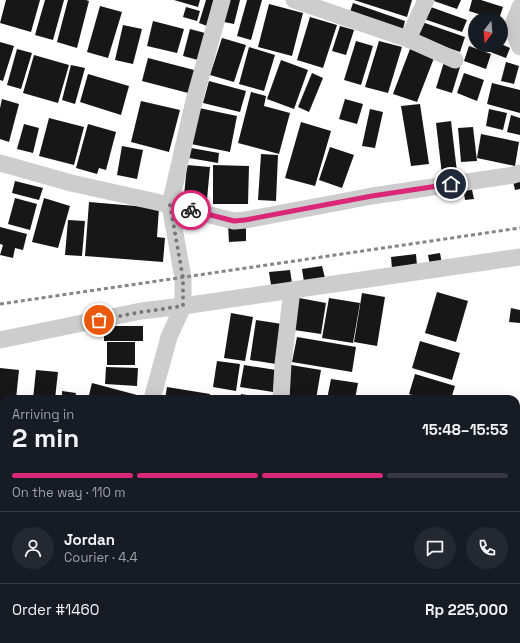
<!DOCTYPE html>
<html lang="en">
<head>
<meta charset="utf-8">
<style>
  :root { --surface:#171b24; --page:#242831; --text:#f1f3f6; --muted:#9ea1a6; --line:#363941; --accent:#db2777 }
  body { margin:0; font-family:"Space Grotesk",sans-serif; background:var(--page); color:var(--text); height:100vh; display:flex; flex-direction:column; font-size:15px; white-space:nowrap }
  * { box-sizing:border-box; margin:0 }
  p { font-size:13px; color:var(--muted) }
  .icon { flex:none; width:22px; height:22px; fill:none; stroke:currentColor; stroke-width:2; stroke-linecap:round; stroke-linejoin:round }
  .map { position:relative; flex:1; overflow:hidden }
  .drawer { position:absolute; left:0px; top:395px; width:520px; height:248px; display:flex; flex-direction:column; background:var(--surface); border-radius:12px 12px 0 0; box-shadow:0 4px 16px #0002 }
  .drawer>* { flex:none }
  .needle { width:26px; rotate:196deg }
  .buttons { position:absolute; left:468px; top:12px; display:grid; gap:8px }
  .buttons a { display:grid; place-items:center; width:40px; height:40px; border-radius:50%; background:var(--surface); box-shadow:0 4px 16px #0002; font-size:20px }
  .pin { position:absolute; display:grid; place-items:center; width:34px; height:34px; color:#fff; margin:-17px; border:2px solid #fff; border-radius:50%; box-shadow:0 1px 4px #0007 }
  .courier { position:absolute; display:grid; place-items:center; width:40px; height:40px; margin:-20px; border:3px solid #db2777; border-radius:50%; background:#fff; color:#222; box-shadow:0 1px 5px #0007 }
  .summary em { font-style:normal; font-weight:700 }
  .summary div { display:flex; flex-direction:column-reverse }
  .summary { display:flex; align-items:center; justify-content:space-between; height:68px; padding:0 12px }
  h1 { font-size:26px; font-weight:700; line-height:30px }
  .bar { display:grid; grid-template-columns:repeat(4,1fr); gap:6px 4px; align-content:center; height:48px; padding:0 12px }
  .bar i { height:5px; border-radius:3px; background:var(--line) }
  .bar .selected { background:var(--accent) }
  .bar p { grid-column:span 4 }
  .line { display:flex; align-items:center; gap:10px; padding:0 12px; border-top:1px solid var(--line) }
  .line div { flex:1 }
  .round { display:grid; place-items:center; flex:none; width:42px; height:42px; border-radius:21px; background:var(--page) }
  .map>svg:first-child { display:block }
  .building { fill:#171717 }
  .lines { fill:none; stroke-linecap:round; stroke-linejoin:round }
  .street { stroke:#cdcdcd; stroke-width:17 }
  .rail { stroke:#858585; stroke-width:3; stroke-dasharray:4 3; stroke-linecap:butt }
  .done { stroke:#787878; stroke-width:4; stroke-dasharray:0 7.2 }
  .route { stroke:#db2777; stroke-width:5 }
</style>
</head>
<body>
<div class="map">
<svg width="520" height="643" viewBox="0 0 520 643">
  <rect width="100%" height="100%" fill="#fff"/>
  <g class="building">
    <path d="M6,0H40L31,32L0,23Z"/>
    <path d="M45,0H64L53,40L35,35Z"/>
    <path d="M68,0H86L89,1L77,48L57,42Z"/>
    <path d="M174,0H200L198,7Z"/>
    <path d="M206,0H218L210,27L199,23Z"/>
    <path d="M230,0H240L234,24L224,22Z"/>
    <path d="M247,0H262L251,40L237,36Z"/>
    <path d="M354,0H412L407,17Z"/>
    <path d="M431,0H461L457,9Z"/>
    <path d="M472,0H481L503,7L499,19H494L469,11Z"/>
    <path d="M353,3L405,21L402,33L349,15Z"/>
    <path d="M269,4L303,13L292,56L258,47Z"/>
    <path d="M100,6L122,12L108,58L87,52Z"/>
    <path d="M428,6L467,20L462,32L424,19Z"/>
    <path d="M186,7L200,11L197,21L183,17Z"/>
    <path d="M310,17L337,25L323,68L297,60Z"/>
    <path d="M153,21L184,29L177,53L147,46Z"/>
    <path d="M422,22L465,37L460,52L417,37Z"/>
    <path d="M123,25L142,29L133,64L115,60Z"/>
    <path d="M340,26L354,30L346,55L332,51Z"/>
    <path d="M190,29L205,33L198,60L183,56Z"/>
    <path d="M222,38L246,45L234,82L210,75Z"/>
    <path d="M356,41L373,46L361,85L344,80Z"/>
    <path d="M379,41L402,47L388,93L365,87Z"/>
    <path d="M0,42L14,46L3,81L0,80Z"/>
    <path d="M501,44L510,48L506,58L480,48L481,45Z"/>
    <path d="M469,46L491,54L486,69L464,61Z"/>
    <path d="M249,47L275,55L264,91L239,84Z"/>
    <path d="M17,49L32,53L21,89L7,85Z"/>
    <path d="M410,49L434,58L417,102L393,94Z"/>
    <path d="M34,55L69,65L58,103L23,93Z"/>
    <path d="M148,58L198,71L192,94L142,81Z"/>
    <path d="M281,60L308,70L294,109L267,99Z"/>
    <path d="M444,62L460,67L452,93L436,88Z"/>
    <path d="M506,62L519,66L514,84L501,81Z"/>
    <path d="M71,65L85,68L75,104L62,100Z"/>
    <path d="M312,73L323,78L309,112L298,107Z"/>
    <path d="M464,73L484,80L477,101L457,93Z"/>
    <path d="M88,74L129,86L121,115L80,102Z"/>
    <path d="M209,81L246,91L240,112L203,103Z"/>
    <path d="M492,83L520,90V113L487,104Z"/>
    <path d="M251,92L266,96L264,106L290,113L279,154L238,143Z"/>
    <path d="M2,99L19,104L9,142L0,139V108Z"/>
    <path d="M345,99L363,104L357,124L339,119Z"/>
    <path d="M141,101L180,110L169,152L131,142Z"/>
    <path d="M420,104L429,164L411,166L401,106Z"/>
    <path d="M199,108L237,116L230,152L191,144Z"/>
    <path d="M370,109L383,112L375,148L362,146Z"/>
    <path d="M489,109L507,113L503,130L486,126Z"/>
    <path d="M511,115L520,118V135L507,132Z"/>
    <path d="M49,118L84,127L74,165L39,156Z"/>
    <path d="M451,121L457,172L442,175L436,123Z"/>
    <path d="M301,122L331,131L315,186L285,178Z"/>
    <path d="M24,124L39,128L33,153L17,149Z"/>
    <path d="M88,124L116,132L106,170L99,168L97,174L76,168Z"/>
    <path d="M473,127L477,161L461,162L458,128Z"/>
    <path d="M481,134L519,142L515,166L477,158Z"/>
    <path d="M122,146L143,150L137,179L117,175Z"/>
    <path d="M330,147L354,155L342,188L319,180Z"/>
    <path d="M191,148L219,153L218,163L189,158Z"/>
    <path d="M261,154L278,155L276,201L258,200Z"/>
    <path d="M187,165L210,167L207,199L184,196Z"/>
    <path d="M213,165L249,166L248,204H213Z"/>
    <path d="M520,176V189L515,190L512,177Z"/>
    <path d="M15,181L43,188L39,200L12,193Z"/>
    <path d="M471,185L474,199L465,200L463,187Z"/>
    <path d="M15,198L37,204L30,230L8,224Z"/>
    <path d="M44,198L70,206L58,248L32,242Z"/>
    <path d="M89,202L159,208L157,237L165,238L163,262L85,256Z"/>
    <path d="M68,220L85,221L82,256L65,255Z"/>
    <path d="M228,225H246V241L229,242Z"/>
    <path d="M0,227L27,234L23,250L15,248L13,258L0,255L3,245L0,244Z"/>
    <path d="M440,253L442,264L430,266L428,255Z"/>
    <path d="M416,254L417,266L392,269L391,257Z"/>
    <path d="M322,266L325,278L304,282L302,269Z"/>
    <path d="M290,270L292,283L271,285L269,272Z"/>
    <path d="M437,292L468,301L456,342L425,333Z"/>
    <path d="M362,293L385,297L377,346L354,342Z"/>
    <path d="M299,298L326,303L321,334L294,330Z"/>
    <path d="M329,298L360,303L353,343L322,338Z"/>
    <path d="M511,308L520,310V323L509,322Z"/>
    <path d="M231,313L253,317L245,361L224,358Z"/>
    <path d="M256,320L282,324L276,364L250,360Z"/>
    <rect x="104" y="326" width="39" height="15"/>
    <path d="M297,337L356,347L352,372L292,362Z"/>
    <path d="M420,341L460,353L452,380L412,368Z"/>
    <rect x="107" y="342" width="28" height="23"/>
    <path d="M217,361L240,364L236,391L213,387Z"/>
    <path d="M244,365L276,370L273,392L240,387Z"/>
    <path d="M291,365L321,370L316,399H285Z"/>
    <path d="M106,367L138,368L137,386L105,384Z"/>
    <path d="M0,368L19,370L16,399H4V413H0Z"/>
    <path d="M36,370L58,372L55,399H33Z"/>
    <path d="M415,374L455,386L451,399H424L409,394Z"/>
    <path d="M331,379L358,383L355,399H327Z"/>
    <path d="M92,383L137,395L136,399H88Z"/>
    <path d="M167,387L210,394L209,399H165Z"/>
    <path d="M62,391L76,393L75,399H62Z"/>
    <path d="M241,394L266,398V399H241Z"/>
    <path d="M4,483V507L0,505V495Z"/>
    <path d="M0,538L4,539V552L0,564Z"/>
    <path d="M19,639H39L51,643H18Z"/>
    <path d="M100,639L111,643H99Z"/>
    <path d="M114,639H140L139,643H126Z"/>
  </g>
  <g class="lines">
    <g class="street">
      <path d="M294,0L408,39L455,60"/>
      <path d="M520,7L513,24V30L520,47"/>
      <path d="M408,39L426,0"/>
      <path d="M0,163L71,183L170,205L234,221L245,220L372,196L514,175L520,173"/>
      <path d="M0,340L141,311L183,306L520,257"/>
      <path d="M152,399L169,337L183,306V278L170,205L194,101L222,0"/>
      <path d="M281,399L283,364L292,290"/>
      <path d="M0,522L4,523"/>
      <path d="M82,643L83,639"/>
    </g>
    <path class="rail" d="M0,304L520,228"/>
  </g>
  <g class="lines">
    <path class="done" d="M99,320L141,312L183,306V278L170,205L191,210"/>
    <path class="route" d="M191,210L234,221L245,220L372,196L451,184"/>
  </g>
</svg>
<div class="buttons">
<a><svg class="needle" viewBox="-14 -14 28 28"><path d="M0-13l5 13h-10z" fill="#e53935"/><path d="M0 13l5-13h-10z" fill="#9ea1a6"/></svg></a>
</div>
<div class="pin" style="left:99px;top:320px;background:#ea580c"><svg class="icon" aria-label="bag" viewBox="0 0 24 24"><path d="M5 8h14l-1 12H6zM9 8a3 3 0 0 1 6 0"/></svg></div>
<div class="pin" style="left:451px;top:184px;background:#1f2937"><svg class="icon" aria-label="home" viewBox="0 0 24 24"><path d="M3 11l9-7 9 7M6 9v11h12V9"/></svg></div>
<div class="courier" style="left:191px;top:210px"><svg class="icon" aria-label="bike" viewBox="0 0 24 24"><circle cx="6" cy="16" r="4"/><circle cx="18" cy="16" r="4"/><path d="M6 16l4-8h5l3 8M10 8l3 8H6M13 5h3"/></svg></div>
<section class="drawer">
<div class="summary"><div><h1>2 min</h1><p>Arriving in</p></div><em>15:48–15:53</em></div>
<div class="bar"><i class="selected"></i><i class="selected"></i><i class="selected"></i><i></i><p>On the way · 110 m</p></div>
<div class="line" style="height:72px"><a class="round"><svg class="icon" aria-label="person" viewBox="0 0 24 24"><circle cx="12" cy="8" r="4"/><path d="M4 21q1-7 8-7t8 7"/></svg></a><div><b>Jordan</b><p>Courier · 4.4</p></div><a class="round"><svg class="icon" aria-label="chat" viewBox="0 0 24 24"><path d="M4 5h16v11H9l-5 4z"/></svg></a><a class="round"><svg class="icon" aria-label="phone" viewBox="0 0 24 24"><path d="M5 4h4l2 5-3 2q2 4 5 5l2-3 5 2v4C11 20 4 13 5 4z"/></svg></a></div>
<div class="line" style="height:52px"><div>Order #1460</div><b>Rp 225,000</b></div>
</section>
</div>
</body>
</html>
